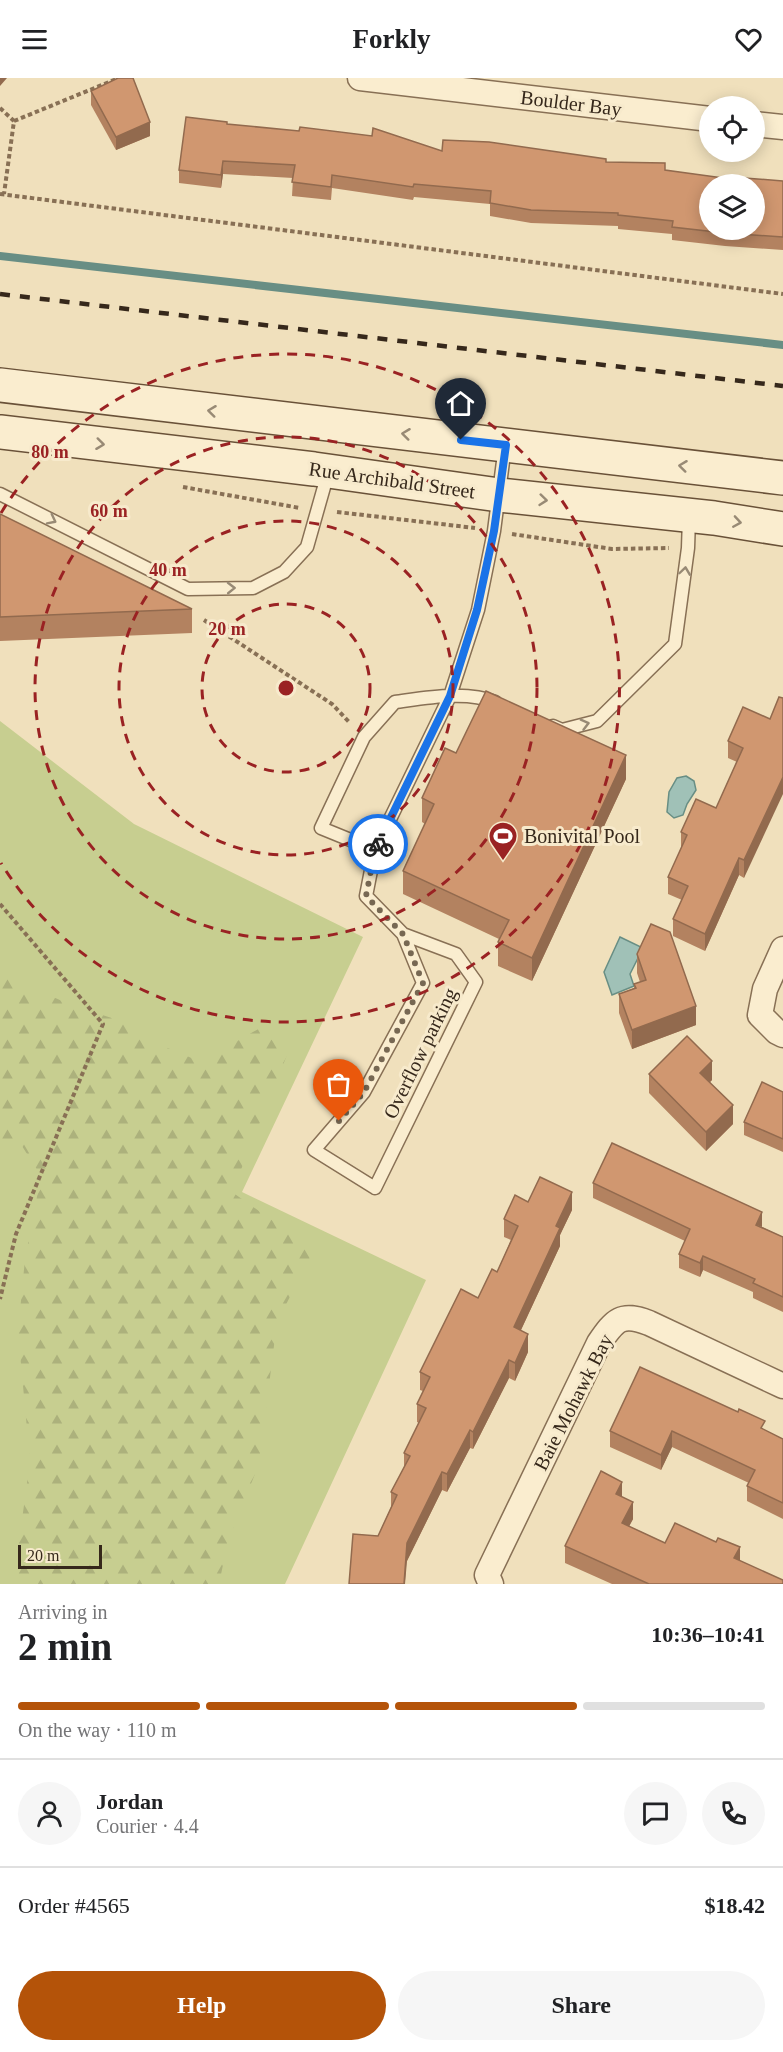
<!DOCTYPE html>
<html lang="en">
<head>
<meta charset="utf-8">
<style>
  :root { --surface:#fff; --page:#f6f6f6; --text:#202124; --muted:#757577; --line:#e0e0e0; --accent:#b45309 }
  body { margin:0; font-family:"Times New Roman",serif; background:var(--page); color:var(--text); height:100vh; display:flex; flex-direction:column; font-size:22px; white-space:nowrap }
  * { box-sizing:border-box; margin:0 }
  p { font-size:20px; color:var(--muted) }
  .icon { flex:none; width:33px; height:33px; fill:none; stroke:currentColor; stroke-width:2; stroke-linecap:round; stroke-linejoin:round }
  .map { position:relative; height:1506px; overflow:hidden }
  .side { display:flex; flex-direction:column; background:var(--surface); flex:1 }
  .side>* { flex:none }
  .controls { position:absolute; left:699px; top:18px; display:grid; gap:12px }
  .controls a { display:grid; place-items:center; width:66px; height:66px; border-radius:50%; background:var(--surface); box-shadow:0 3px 15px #0003; font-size:30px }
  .scale { position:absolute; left:18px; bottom:15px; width:84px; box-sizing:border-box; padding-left:6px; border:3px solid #36281b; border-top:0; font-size:16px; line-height:21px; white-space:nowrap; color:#36281b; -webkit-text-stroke:4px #f7eacc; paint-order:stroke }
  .pin { position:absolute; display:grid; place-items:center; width:51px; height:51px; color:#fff; margin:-62px -26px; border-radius:50% 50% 50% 0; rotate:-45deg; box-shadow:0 0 6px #0007 }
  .pin .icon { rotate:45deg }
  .courier { position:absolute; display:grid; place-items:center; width:60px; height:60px; margin:-30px; border:4px solid #1a73e8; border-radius:50%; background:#fff; color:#222; box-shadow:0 2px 8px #0007 }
  .summary em { font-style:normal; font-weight:700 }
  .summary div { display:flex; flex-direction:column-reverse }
  .summary { display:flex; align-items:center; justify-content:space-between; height:102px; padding:0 18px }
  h1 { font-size:39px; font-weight:700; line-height:45px }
  .bar { display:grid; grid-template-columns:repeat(4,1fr); gap:9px 6px; align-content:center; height:72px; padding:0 18px }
  .bar i { height:8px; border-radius:4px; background:var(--line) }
  .bar .on { background:var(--accent) }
  .bar p { grid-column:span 4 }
  .line { display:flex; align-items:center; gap:15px; padding:0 18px; border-top:2px solid var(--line) }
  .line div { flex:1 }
  .round { display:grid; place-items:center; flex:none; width:63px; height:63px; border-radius:32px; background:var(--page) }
  .cta { display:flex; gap:12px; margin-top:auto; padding:12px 18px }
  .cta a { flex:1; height:69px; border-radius:36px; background:var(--accent); color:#fff; font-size:24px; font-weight:700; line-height:69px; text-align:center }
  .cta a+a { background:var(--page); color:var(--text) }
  header { display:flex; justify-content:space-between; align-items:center; height:78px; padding:0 18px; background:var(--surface); font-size:27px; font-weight:700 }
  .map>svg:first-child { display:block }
  .grass { fill:#c7ce90 }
  .forest { fill:url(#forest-firs) }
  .water { fill:#a0c1b7; stroke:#688e84; stroke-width:1.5 }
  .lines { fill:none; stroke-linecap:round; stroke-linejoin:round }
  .stream { stroke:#688e84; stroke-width:8 }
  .lane-casing { stroke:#887055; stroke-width:15 }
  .street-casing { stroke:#887055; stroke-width:27 }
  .secondary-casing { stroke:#695138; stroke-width:36 }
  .path { stroke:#887055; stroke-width:4; stroke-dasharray:4.5 3; stroke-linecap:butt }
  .lane { stroke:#faedcf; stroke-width:12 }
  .street { stroke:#faedcf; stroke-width:24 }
  .secondary { stroke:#faedcf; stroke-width:33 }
  .rail { stroke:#36281b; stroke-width:4.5; stroke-dasharray:10 10; stroke-linecap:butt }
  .wall { fill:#b38260 }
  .shaded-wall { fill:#926a4e }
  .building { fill:#d09770; stroke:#926a4e; stroke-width:1.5; fill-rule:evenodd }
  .oneway { stroke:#988a75 }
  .done { stroke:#776853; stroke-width:6; stroke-dasharray:0 10.8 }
  .route { stroke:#1a73e8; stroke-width:8 }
  .ring { fill:none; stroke:#9a2223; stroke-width:3; stroke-dasharray:10 8 }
  .labels { text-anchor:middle; stroke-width:6; stroke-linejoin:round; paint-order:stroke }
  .street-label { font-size:20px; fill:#36281b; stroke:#f7eacc }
  .poi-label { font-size:20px; fill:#36281b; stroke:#f7eacc; text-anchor:start }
  .centre { fill:#9a2223; stroke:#f7eacc; stroke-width:3 }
  .ring-label { font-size:18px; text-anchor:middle; font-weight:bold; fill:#9a2223; stroke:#f7eacc; stroke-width:6; stroke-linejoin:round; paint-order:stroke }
</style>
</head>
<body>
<header><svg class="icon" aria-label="menu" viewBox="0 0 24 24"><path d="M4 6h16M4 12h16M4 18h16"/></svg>Forkly<svg class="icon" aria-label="heart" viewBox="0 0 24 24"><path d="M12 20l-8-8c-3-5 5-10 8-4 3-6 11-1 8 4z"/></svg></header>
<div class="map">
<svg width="783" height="1506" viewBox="0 0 783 1506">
  <defs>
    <pattern id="forest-firs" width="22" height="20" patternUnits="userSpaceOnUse" patternTransform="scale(1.5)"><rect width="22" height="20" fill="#c7ce90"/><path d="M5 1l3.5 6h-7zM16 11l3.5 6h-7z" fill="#acb17c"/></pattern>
  </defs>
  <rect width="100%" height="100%" fill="#f0e0bc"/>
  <path class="grass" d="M0,643L134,746L363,859L242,1114L426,1202L285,1506H0Z"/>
  <path class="forest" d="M0,882L24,906L71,927L118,942L163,968L201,984L260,950L287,977L232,1114L314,1172L277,1244L259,1386L228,1463L219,1506H15L16,1486L30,1383L18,1254L25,1181L41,1098L22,1068L0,1063Z"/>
  <g class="water">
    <path d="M686,698L694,703L696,712L687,726L683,737L674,740L667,734L669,714L677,700Z"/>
    <path d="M620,859L643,870L630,896L634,908L612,917L604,894Z"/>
  </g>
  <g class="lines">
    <path class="stream" d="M0,178L783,267"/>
    <g class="lane-casing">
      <g id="lane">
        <path d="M0,416L188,511L253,510L284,494L307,469L328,395"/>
        <path d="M495,624C466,612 425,620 395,624L364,659L321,750L375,772L450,618L478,532L494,453L505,368"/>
        <path d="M553,648L562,652L597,643L675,566L688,470L689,440"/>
        <path d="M375,772L366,818L403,856L456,876L476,904L375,1110L314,1072L364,1014L423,905L403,856"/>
      </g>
    </g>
    <g class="street-casing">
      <g id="street">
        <path d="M360,0L710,41"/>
        <path d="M754,46L783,49"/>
        <path d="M783,871L765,911L760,937L777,954L783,957"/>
        <path d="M491,1506L487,1497L599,1265C615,1242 621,1234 649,1245L783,1308"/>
      </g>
    </g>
    <g class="secondary-casing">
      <g id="secondary">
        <path d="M0,307L783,400"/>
        <path d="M0,354L314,391L499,417L714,440L783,451"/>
      </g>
    </g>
    <g class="path">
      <path d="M0,30L14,43L4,116"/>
      <path d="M14,43L119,0"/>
      <path d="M0,116L783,216"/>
      <path d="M183,409L300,430"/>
      <path d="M337,434L475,450"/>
      <path d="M512,456L612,471L669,470"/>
      <path d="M204,542L332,626L350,645"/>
      <path d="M0,826L103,946L16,1156L0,1221"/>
    </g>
    <use href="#lane" class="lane"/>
    <use href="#street" class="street"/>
    <use href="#secondary" class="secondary"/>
    <path class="rail" d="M0,216L783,308"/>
  </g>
  <g class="wall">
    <path d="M91,13L150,58L116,72L91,27Z"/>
    <path d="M227,46L442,73L606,84L745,103H783V172L725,168L672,162V156L618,151V148L531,145L490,138V126L414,119L413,122L332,110L331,122L292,118L293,100L223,96L221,110L179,105V92Z"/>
    <path d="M0,436L192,531V555L0,563Z"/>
    <path d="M770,641L744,800L739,797L705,873L673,858V841L682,822L668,816V799L681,771V754L716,730L737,684L728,680V663Z"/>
    <path d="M456,675L626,701L532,903L498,888V864L499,861L403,816V793L425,746L422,744V720Z"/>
    <path d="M637,876L696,947L632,971L619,935V916L634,910V906L640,904L637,895Z"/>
    <path d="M649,996L712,1002L710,1004L733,1046L706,1073L649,1015Z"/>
    <path d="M783,1014V1074L744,1057V1044Z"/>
    <path d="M593,1105L762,1149L783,1159V1234L753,1220V1214L703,1192L700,1199L679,1190V1176L685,1163L593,1120Z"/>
    <path d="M528,1124L572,1132L560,1157V1168L521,1252L528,1274L515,1303L509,1300L473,1371L470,1370L447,1414L442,1412L407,1483L378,1458L391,1429V1414L404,1389V1375L419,1345L417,1344V1326L423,1313L420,1312V1294L478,1220L497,1194L511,1162L504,1159V1141Z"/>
    <path d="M765,1352L783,1361V1441L747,1423V1408L749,1405L672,1369L661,1392L610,1369V1353Z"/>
    <path d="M622,1419L633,1441L629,1448L665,1465L740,1483L783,1506H612L565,1485V1468Z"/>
  </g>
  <g class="shaded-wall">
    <path d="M0,0H7L0,8Z"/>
    <path d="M150,44V58L116,72V59Z"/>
    <path d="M223,83V96L221,110V97Z"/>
    <path d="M626,677V701L532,903V880Z"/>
    <path d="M783,699V716L744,800V782Z"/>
    <path d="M739,780V797L705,873V856Z"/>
    <path d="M696,928V947L632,971V952Z"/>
    <path d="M712,983V1002L700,1014V995Z"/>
    <path d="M733,1027V1046L706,1073V1054Z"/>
    <path d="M572,1114V1132L560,1157V1168L514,1267V1249L556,1148Z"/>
    <path d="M762,1134V1149L756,1147Z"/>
    <path d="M703,1178V1192L700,1199V1185Z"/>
    <path d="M528,1256V1274L515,1303V1285Z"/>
    <path d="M509,1282V1300L473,1371V1354Z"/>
    <path d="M470,1352V1370L447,1414V1396Z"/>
    <path d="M672,1353V1369L661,1392V1377Z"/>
    <path d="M442,1394V1412L407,1483L405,1506H404L407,1465Z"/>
    <path d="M622,1404V1420L616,1416Z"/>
    <path d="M633,1424V1441L622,1462V1445Z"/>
    <path d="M740,1469V1486L734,1480Z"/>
  </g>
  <g class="building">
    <path d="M118,0H133L150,44L116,59L91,13Z"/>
    <path d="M186,39L227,44V46L299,53L300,49L372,58L373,50L442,73L443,62L489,64L606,81V84L665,85V92L745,103V100L783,103V159L725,155L672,149L673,143L618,137V135L531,132L490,125L491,113L414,106L413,109L332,97L331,109L292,104L295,87L223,83L221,97L179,92ZM710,106H754V152H710Z"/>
    <path d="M0,436L192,531L0,539Z"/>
    <path d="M486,613L626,677L532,880L498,864L509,842L403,793L434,726L422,720L445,670L456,675Z"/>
    <path d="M779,619L783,620V699L744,782L739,780L705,856L673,841L688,808L668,799L687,757L681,754L696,721L716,730L743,670L728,663L743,629L770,641Z"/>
    <path d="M651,846L670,854L696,928L632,952L619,916L636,910L634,906L646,902L637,876Z"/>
    <path d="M687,958L712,983L700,995L733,1027L706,1054L649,996Z"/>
    <path d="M762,1004L783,1014V1061L744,1044Z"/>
    <path d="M612,1065L762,1134L756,1147L783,1159V1219L753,1205L755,1201L703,1178L700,1185L679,1176L690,1151L593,1105Z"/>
    <path d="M540,1099L572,1114L556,1148L560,1150L514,1249L528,1256L515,1285L509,1282L473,1354L470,1352L447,1396L442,1394L407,1465L404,1506H349L353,1456L378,1458L397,1417L391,1414L410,1378L404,1375L426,1330L417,1326L430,1299L420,1294L461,1211L478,1220L492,1191L497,1194L518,1148L504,1141L515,1117L528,1124Z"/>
    <path d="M640,1289L738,1334L739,1331L765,1343L761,1350L783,1361V1425L747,1408L755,1392L672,1353L661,1377L610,1353Z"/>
    <path d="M601,1393L622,1404L616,1416L633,1424L622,1445L665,1465L675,1445L716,1464L718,1460L740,1469L734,1480L783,1502V1506H649L565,1468Z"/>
  </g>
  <defs><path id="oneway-chevron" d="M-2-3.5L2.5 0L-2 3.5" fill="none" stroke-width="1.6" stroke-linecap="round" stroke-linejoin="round" transform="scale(1.5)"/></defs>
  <g class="oneway">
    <use href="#oneway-chevron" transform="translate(212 333) rotate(-173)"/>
    <use href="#oneway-chevron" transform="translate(406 356) rotate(-173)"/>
    <use href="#oneway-chevron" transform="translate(100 366) rotate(7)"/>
    <use href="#oneway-chevron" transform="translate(683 388) rotate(-173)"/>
    <use href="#oneway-chevron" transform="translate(543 422) rotate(6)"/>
    <use href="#oneway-chevron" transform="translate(52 442) rotate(27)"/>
    <use href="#oneway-chevron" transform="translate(737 444) rotate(9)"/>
    <use href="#oneway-chevron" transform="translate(685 493) rotate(-82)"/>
    <use href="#oneway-chevron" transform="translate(231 510) rotate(-1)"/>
    <use href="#oneway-chevron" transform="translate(585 646) rotate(-15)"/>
  </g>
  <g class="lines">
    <path class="done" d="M339,1043L364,1014L423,905L403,856L366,818L375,772L378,766"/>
    <path class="route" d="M378,766L450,618L477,532L494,453L506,367L461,362"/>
  </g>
  <g class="ring">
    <circle cx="286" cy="610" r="84"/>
    <circle cx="286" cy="610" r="167"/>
    <circle cx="286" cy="610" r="251"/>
    <path d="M1 435A334 334 0 1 1 1 785"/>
  </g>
  <defs>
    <g id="stadium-pin" transform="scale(1.5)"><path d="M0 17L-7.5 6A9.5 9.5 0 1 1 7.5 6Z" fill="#9a2223" stroke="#f7eacc"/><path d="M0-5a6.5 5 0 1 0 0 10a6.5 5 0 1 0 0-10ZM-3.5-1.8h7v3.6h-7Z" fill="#fff"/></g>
  </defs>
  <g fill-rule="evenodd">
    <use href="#stadium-pin" x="503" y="758"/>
  </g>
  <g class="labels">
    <g class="street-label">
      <text transform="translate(571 25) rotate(7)" y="7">Boulder Bay</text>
      <text transform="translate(392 402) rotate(8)" y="7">Rue Archibald Street</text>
      <text transform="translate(420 975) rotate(-64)" y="7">Overflow parking</text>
      <text transform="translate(573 1324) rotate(-63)" y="7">Baie Mohawk Bay</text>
    </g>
    <g class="poi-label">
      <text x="524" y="765">Bonivital Pool</text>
    </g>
  </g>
  <circle cx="286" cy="610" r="9" class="centre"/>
  <g class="ring-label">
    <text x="50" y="380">80 m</text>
    <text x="109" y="439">60 m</text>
    <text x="168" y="498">40 m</text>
    <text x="227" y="557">20 m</text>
  </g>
</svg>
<div class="controls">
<a><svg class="icon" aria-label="locate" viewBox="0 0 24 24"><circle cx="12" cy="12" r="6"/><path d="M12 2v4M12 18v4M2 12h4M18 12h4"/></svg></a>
<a><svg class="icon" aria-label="layers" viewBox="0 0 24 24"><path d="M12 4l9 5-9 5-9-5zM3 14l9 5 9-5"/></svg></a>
</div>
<div class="scale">20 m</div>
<div class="pin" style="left:339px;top:1043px;background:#ea580c"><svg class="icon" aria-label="bag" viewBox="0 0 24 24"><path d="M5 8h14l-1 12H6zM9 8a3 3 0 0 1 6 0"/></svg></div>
<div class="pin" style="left:461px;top:362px;background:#1f2937"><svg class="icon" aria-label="home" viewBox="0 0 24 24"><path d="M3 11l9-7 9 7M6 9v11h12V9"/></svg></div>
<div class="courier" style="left:378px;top:766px"><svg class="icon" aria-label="bike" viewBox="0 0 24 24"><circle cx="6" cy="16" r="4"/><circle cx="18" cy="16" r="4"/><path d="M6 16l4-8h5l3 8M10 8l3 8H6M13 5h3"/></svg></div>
</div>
<section class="side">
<div class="summary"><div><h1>2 min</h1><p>Arriving in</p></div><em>10:36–10:41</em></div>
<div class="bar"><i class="on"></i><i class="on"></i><i class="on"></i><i></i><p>On the way · 110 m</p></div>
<div class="line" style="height:108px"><a class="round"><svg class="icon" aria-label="person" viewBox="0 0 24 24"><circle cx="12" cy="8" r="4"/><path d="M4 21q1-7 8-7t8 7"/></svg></a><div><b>Jordan</b><p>Courier · 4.4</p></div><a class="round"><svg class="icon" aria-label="chat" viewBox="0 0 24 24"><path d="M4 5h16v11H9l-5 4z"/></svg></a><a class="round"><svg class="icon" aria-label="phone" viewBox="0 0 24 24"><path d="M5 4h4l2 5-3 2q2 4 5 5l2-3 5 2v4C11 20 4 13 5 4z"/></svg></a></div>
<div class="line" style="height:78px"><div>Order #4565</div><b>$18.42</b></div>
<div class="cta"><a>Help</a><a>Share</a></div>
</section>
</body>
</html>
